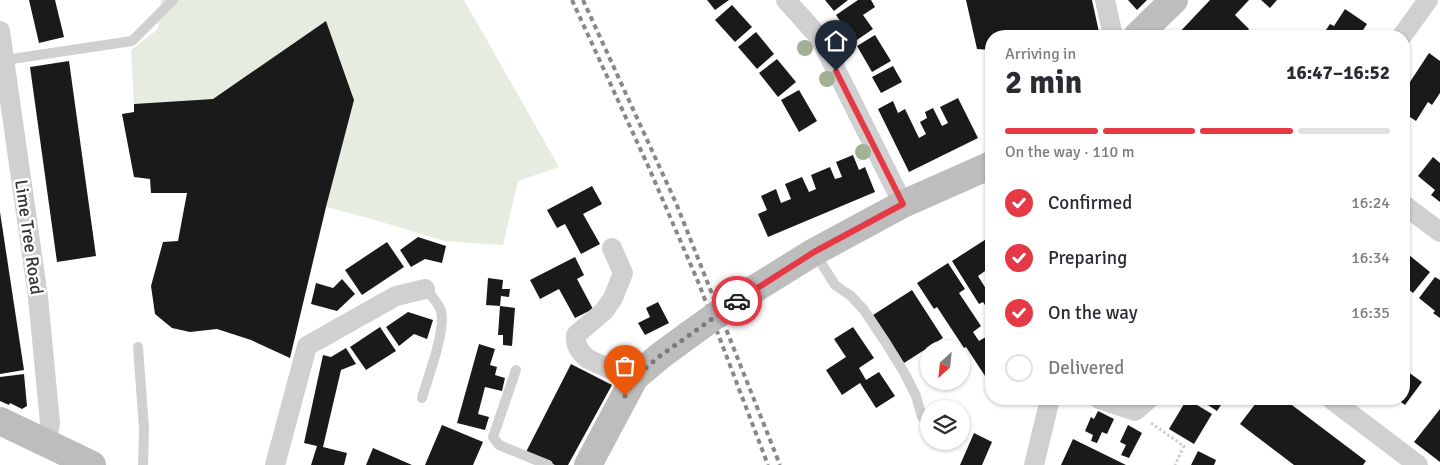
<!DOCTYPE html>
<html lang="en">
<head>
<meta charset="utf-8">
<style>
  :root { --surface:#fff; --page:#f7f7f7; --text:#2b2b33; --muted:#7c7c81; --line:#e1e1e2; --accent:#e63946 }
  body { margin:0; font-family:Signika,sans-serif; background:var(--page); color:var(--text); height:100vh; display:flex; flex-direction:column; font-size:19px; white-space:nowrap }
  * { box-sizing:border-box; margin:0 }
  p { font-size:16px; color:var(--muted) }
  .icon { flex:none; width:28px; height:28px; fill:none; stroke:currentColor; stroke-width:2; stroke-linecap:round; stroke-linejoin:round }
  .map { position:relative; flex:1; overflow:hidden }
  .panel { position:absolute; left:985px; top:30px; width:425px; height:375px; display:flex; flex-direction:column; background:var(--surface); border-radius:20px; box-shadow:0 1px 4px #0004 }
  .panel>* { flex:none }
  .needle { width:32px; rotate:207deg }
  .tools { position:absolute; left:920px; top:340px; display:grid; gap:10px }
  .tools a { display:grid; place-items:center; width:50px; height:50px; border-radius:50%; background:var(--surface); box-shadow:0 1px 4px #0004; font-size:25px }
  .pin { position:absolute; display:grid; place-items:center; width:42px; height:42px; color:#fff; margin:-51px -21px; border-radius:50% 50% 50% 0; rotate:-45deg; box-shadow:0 0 5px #0007 }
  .pin .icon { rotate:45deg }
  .courier { position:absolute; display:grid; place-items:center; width:50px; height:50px; margin:-25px; border:4px solid #e63946; border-radius:50%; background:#fff; color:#222; box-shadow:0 1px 6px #0007 }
  .head em { font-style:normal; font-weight:700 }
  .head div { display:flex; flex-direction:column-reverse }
  .head { display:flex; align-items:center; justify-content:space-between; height:85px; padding:0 20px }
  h1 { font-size:32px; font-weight:700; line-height:38px }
  .bar { display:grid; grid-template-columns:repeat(4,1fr); gap:8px 5px; align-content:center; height:60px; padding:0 20px }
  .bar i { height:6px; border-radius:4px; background:var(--line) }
  .bar .current { background:var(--accent) }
  .bar p { grid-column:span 4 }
  ol { padding:0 20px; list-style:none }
  li { display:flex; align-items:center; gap:15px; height:55px }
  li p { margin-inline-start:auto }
  li .icon { padding:5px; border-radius:50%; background:var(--accent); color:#fff; stroke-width:4 }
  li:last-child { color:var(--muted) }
  li i { width:28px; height:28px; border:2px solid var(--line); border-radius:50% }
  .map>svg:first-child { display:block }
  .green { fill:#e6ecdf }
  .building { fill:#1a1a1a }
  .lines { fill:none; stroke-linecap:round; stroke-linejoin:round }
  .path { stroke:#cdcdcd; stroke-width:3; stroke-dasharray:2.5 2.5; stroke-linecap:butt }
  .service { stroke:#d0d0d0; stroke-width:10 }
  .minor { stroke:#d0d0d0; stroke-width:20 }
  .secondary { stroke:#bdbdbd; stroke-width:28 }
  .rail { stroke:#888; stroke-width:4; stroke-dasharray:5 4; stroke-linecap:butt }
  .secondary-bridge { stroke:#bdbdbd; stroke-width:28 }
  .tree { fill:#a2b095 }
  .done { stroke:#7a7a7a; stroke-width:5; stroke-dasharray:0 9 }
  .route { stroke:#e63946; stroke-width:6 }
  .labels { text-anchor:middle; stroke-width:5; stroke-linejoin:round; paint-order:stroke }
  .street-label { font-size:18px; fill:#333; stroke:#fff }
</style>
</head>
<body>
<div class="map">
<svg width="1440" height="465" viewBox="0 0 1440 465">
  <rect width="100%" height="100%" fill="#fff"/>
  <path class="green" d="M161,0H464L559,167L518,181L503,245L445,241L368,218L326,207L353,100L352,92L326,22L213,99L134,104L131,50L158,29Z"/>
  <g class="building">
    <path d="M29,0H55L64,37L39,43Z"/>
    <path d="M707,0H729L715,10Z"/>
    <path d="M825,0H848L834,11Z"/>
    <path d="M858,0H871L875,7L863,15L873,29L854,42L836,15Z"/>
    <path d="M966,0H1092L1099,32L1078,36H991V50L977,49Z"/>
    <path d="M1128,0H1147L1137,10Z"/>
    <path d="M1210,0H1249L1235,15L1249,29L1243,36H1176Z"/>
    <path d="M1261,0H1277L1270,8Z"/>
    <path d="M732,5L752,27L735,42L715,20Z"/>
    <path d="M1345,9L1367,24L1359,36H1322L1330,24L1334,26Z"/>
    <path d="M326,21L354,100L326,207L290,358L251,340L217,329L190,332L172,328L155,314L151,286L163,242L178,241L187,193H151L150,179L134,177L122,114L134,112V104L213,99Z"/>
    <path d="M756,32L774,54L757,69L738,47Z"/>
    <path d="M875,35L891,61L872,72L857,46Z"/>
    <path d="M1429,53L1440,61V93L1432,105L1428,102L1416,121L1404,113V91Z"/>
    <path d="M777,59L796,82L778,97L759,73Z"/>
    <path d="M69,61L96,256L57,262L30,67Z"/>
    <path d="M893,66L902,82L881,93L872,77Z"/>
    <path d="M799,90L817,121L799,132L781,100Z"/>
    <path d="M958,98L978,138L909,172L878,109L893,101L898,113L905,109L919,138L926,134L920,122L927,118L925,112L933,108L942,126L948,123L940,107Z"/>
    <path d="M1404,127L1410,131L1404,141Z"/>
    <path d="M853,155L859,170L865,167L875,192L768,237L758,214L767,210L761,196L776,189L781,203L791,199L785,184L802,177L809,192L816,189L811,175L830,167L835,179L842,177L836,162Z"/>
    <path d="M1433,157L1440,163V202L1431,195L1435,190L1418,176Z"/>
    <path d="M592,186L602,204L583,214L600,244L581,254L565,224L557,228L547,210Z"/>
    <path d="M0,212L24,370L0,374Z"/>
    <path d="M991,236V281L985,271L978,276L991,297V315L983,302L979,304L952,261Z"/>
    <path d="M418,237L446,246L442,263L425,259L411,267L400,250Z"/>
    <path d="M387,242L404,267L362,295L345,270Z"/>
    <path d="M1404,251L1430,272L1413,293L1404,286Z"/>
    <path d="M575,257L584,275L577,279L593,309L575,318L559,289L540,299L530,280Z"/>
    <path d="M948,263L965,289L959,293L981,326L973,332L979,341L991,334V380L989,382L966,347L964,348L937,307L934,309L917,283Z"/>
    <path d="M1435,277L1440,280V318L1433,313L1435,311L1419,298Z"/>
    <path d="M488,278L503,280L502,289H510L509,297L501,296L500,306L486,305Z"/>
    <path d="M342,279L355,294L337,311L311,304L316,283L333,288Z"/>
    <path d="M912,290L943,338L904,363L873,315Z"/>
    <path d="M658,302L669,323L645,335L638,323L650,317L646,308Z"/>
    <path d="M500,306L515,308L512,346L503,345V335H498Z"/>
    <path d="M408,312L433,320L427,339L414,334L399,346L386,327Z"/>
    <path d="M380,327L396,351L366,370L350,347Z"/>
    <path d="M853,327L874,358L859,368L866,380L879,372L895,396L876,408L860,383L842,395L826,370L846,357L834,339Z"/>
    <path d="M479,344L495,349L490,365L497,367L495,375L505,378L502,391L485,387L478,414L489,417L485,430L457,423Z"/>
    <path d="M346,348L356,364L341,370L323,447L347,453L344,465H311L317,446L304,443L323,355L331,357Z"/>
    <path d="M571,364L612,385L568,465H555L526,452Z"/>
    <path d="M1404,369L1422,382L1405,405L1397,399H1404Z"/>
    <path d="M24,374L27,406L22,409L10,403L9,405L0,401V377Z"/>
    <path d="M1187,399L1212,414L1194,444L1169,429Z"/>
    <path d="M1199,399H1225L1217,411Z"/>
    <path d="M1259,399H1284L1366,461L1363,465H1294L1240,424Z"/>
    <path d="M1440,409V462L1414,442Z"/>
    <path d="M1098,411L1114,419L1107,434L1102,432L1097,443L1091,441L1093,435L1085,431L1091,417L1094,419Z"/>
    <path d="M442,425L483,442L473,465H425Z"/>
    <path d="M1128,425L1142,433L1129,458L1121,455L1126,445L1120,442Z"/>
    <path d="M974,433L992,442L982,465H960Z"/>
    <path d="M1073,439L1126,465H1061Z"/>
    <path d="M373,448L412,465H366Z"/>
    <path d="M1198,451L1216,460L1214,465H1191Z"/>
  </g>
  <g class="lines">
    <path class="path" d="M1151,423L1184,446L1175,465"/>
    <g class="service">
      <path d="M5,60L132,41L173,0"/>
      <path d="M815,253L835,285L851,296L864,310L886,343L905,374L916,396L922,417"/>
      <path d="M138,347L144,429L143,465"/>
      <path d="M516,370L493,437L499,445L548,465"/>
      <path d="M422,398C428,377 446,331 441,311C438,302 431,295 425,289"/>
    </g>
    <g class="minor">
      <path d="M786,0L820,38L903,204"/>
      <path d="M1105,0L1113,36"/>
      <path d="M0,31L38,297L50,423L46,444"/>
      <path d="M1402,36L1428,0"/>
      <path d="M1404,205L1440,232"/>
      <path d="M612,248L623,273L613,298L604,311L576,335C575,346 580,352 588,359L634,380"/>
      <path d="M1099,399L1135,411L1149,399"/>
      <path d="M1331,399L1418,465"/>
      <path d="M275,465L307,346L396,296L425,289"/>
      <path d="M1034,465L1050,399"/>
    </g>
    <g class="secondary">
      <path d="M1137,36L1174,0"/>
      <path d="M740,298L814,252L903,204L991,165"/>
      <path d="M0,421L92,465"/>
      <path d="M588,465L635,377L660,356L690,334"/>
    </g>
    <g class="rail">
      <path d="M572,0L649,168L699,284L768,465"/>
      <path d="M583,0L676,203L780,465"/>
    </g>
    <path class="secondary-bridge" d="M690,334L740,298"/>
  </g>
  <g class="tree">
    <circle cx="805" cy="48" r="8"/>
    <circle cx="827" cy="79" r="8"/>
    <circle cx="863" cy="152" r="8"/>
  </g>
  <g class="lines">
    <path class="done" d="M625,396L635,377L660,356L737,301"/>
    <path class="route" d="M737,301L814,252L903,204L836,71"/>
  </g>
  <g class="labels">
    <g class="street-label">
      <text transform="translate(29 237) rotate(82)" y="6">Lime Tree Road</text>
    </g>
  </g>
</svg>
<div class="tools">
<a><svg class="needle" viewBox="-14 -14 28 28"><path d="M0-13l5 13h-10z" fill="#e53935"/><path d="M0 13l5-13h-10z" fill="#7c7c81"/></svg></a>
<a><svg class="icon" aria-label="layers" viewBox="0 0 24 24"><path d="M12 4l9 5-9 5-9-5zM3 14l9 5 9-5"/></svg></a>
</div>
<div class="pin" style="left:625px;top:396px;background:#ea580c"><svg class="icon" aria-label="bag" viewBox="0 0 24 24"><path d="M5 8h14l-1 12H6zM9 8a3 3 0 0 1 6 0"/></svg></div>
<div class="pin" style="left:836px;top:71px;background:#1f2937"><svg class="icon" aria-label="home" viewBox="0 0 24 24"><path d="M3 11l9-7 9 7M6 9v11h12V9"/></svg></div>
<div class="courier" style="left:737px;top:301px"><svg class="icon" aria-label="car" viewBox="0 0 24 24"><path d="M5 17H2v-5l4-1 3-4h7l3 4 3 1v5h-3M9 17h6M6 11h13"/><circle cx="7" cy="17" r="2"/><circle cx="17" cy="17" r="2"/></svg></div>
<section class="panel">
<div class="head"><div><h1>2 min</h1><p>Arriving in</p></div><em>16:47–16:52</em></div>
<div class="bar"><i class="current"></i><i class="current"></i><i class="current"></i><i></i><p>On the way · 110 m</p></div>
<ol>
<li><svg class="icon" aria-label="check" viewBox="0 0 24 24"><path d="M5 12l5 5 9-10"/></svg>Confirmed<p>16:24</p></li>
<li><svg class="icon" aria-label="check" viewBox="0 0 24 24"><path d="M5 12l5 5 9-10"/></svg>Preparing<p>16:34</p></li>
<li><svg class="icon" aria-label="check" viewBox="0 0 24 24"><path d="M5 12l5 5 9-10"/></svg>On the way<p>16:35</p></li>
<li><i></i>Delivered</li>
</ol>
</section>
</div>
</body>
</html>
